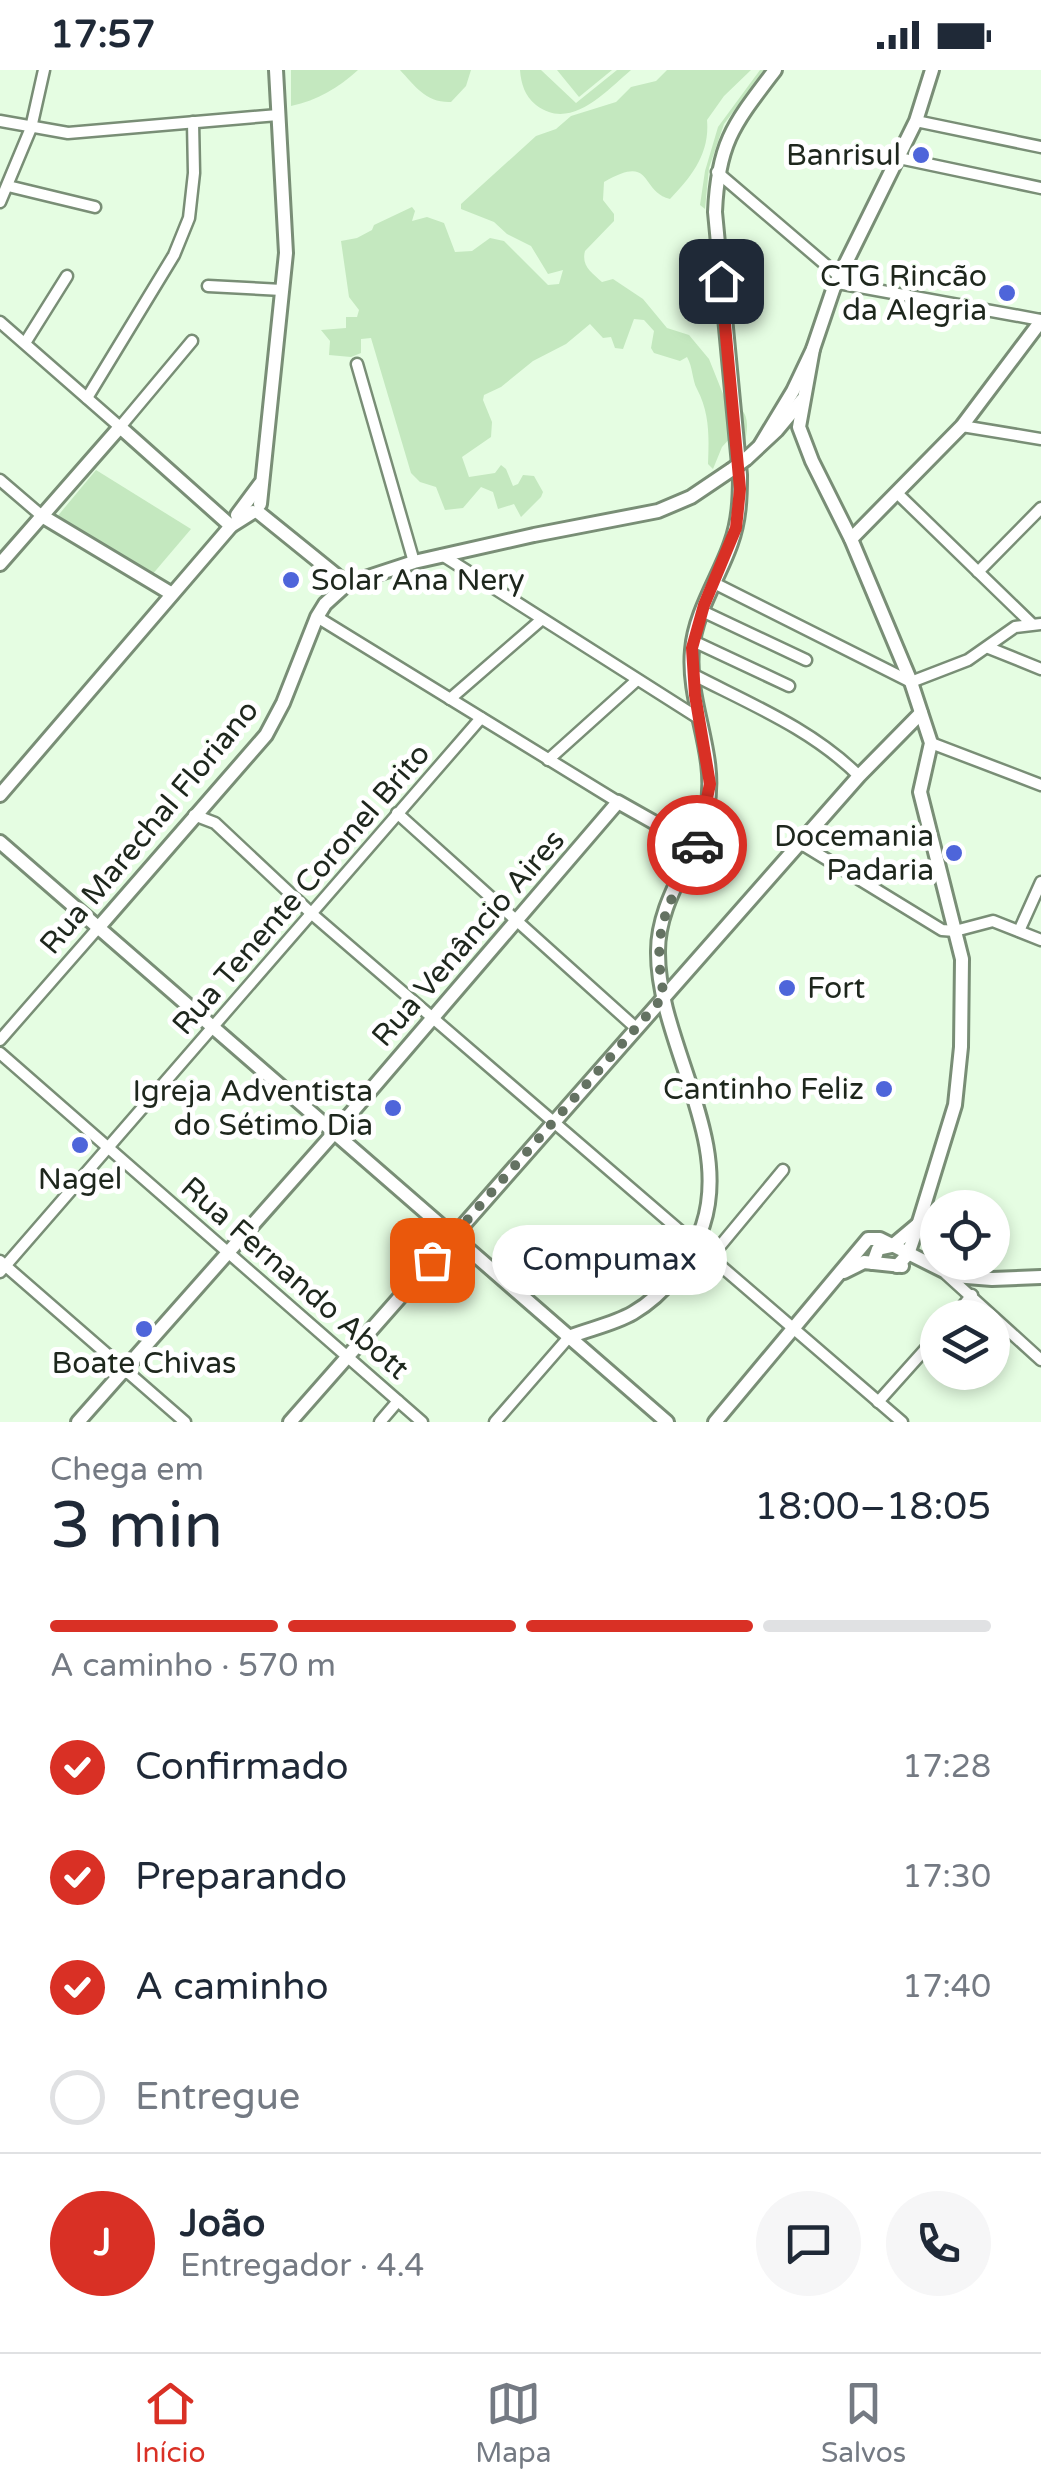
<!DOCTYPE html>
<html lang="pt">
<head>
<meta charset="utf-8">
<style>
  :root { --surface:#fff; --page:#f6f6f7; --text:#1f2937; --muted:#747a83; --line:#e0e1e3; --accent:#d93025 }
  body { margin:0; font-family:"Varela Round",sans-serif; background:var(--page); color:var(--text); height:100vh; display:flex; flex-direction:column; font-size:38px; white-space:nowrap }
  * { box-sizing:border-box; margin:0 }
  p { font-size:32px; color:var(--muted) }
  .icon { flex:none; width:55px; height:55px; fill:none; stroke:currentColor; stroke-width:2; stroke-linecap:round; stroke-linejoin:round }
  .map { position:relative; height:1352px; overflow:hidden }
  .details { display:flex; flex-direction:column; background:var(--surface); flex:1 }
  .details>* { flex:none }
  .fabs { position:absolute; left:920px; top:1120px; display:grid; gap:20px }
  .fabs a { display:grid; place-items:center; width:90px; height:90px; border-radius:50%; background:var(--surface); box-shadow:0 5px 15px #0003; font-size:50px }
  .pin { position:absolute; display:grid; place-items:center; width:85px; height:85px; color:#fff; margin:-42px; border-radius:20px; box-shadow:0 5px 15px #0006 }
  .courier { position:absolute; display:grid; place-items:center; width:100px; height:100px; margin:-50px; border:8px solid #d93025; border-radius:50%; background:#fff; color:#222; box-shadow:0 2px 12px #0007 }
  .bubble { position:absolute; height:70px; border-radius:35px; background:var(--surface); box-shadow:0 5px 15px #0003; font-size:32px; font-weight:600; line-height:70px; text-align:center }
  .head em { font-style:normal; font-weight:600 }
  .head div { display:flex; flex-direction:column-reverse }
  .head { display:flex; align-items:center; justify-content:space-between; height:170px; padding:0 50px }
  h1 { font-size:65px; font-weight:600; line-height:75px }
  .bar { display:grid; grid-template-columns:repeat(4,1fr); gap:15px 10px; align-content:center; height:120px; padding:0 50px }
  .bar i { height:12px; border-radius:8px; background:var(--line) }
  .bar .on { background:var(--accent) }
  .bar p { grid-column:span 4 }
  .line { display:flex; align-items:center; gap:25px; padding:0 50px; border-top:2px solid var(--line) }
  .line div { flex:1 }
  .round { display:grid; place-items:center; flex:none; width:105px; height:105px; border-radius:52px; background:var(--page) }
  ol { padding:0 50px; list-style:none }
  li { display:flex; align-items:center; gap:30px; height:110px }
  li p { margin-inline-start:auto }
  li .icon { padding:10px; border-radius:50%; background:var(--accent); color:#fff; stroke-width:4 }
  li:last-child { color:var(--muted) }
  li i { width:55px; height:55px; border:5px solid var(--line); border-radius:50% }
  .status { display:flex; justify-content:space-between; align-items:center; height:70px; padding:0 50px; background:var(--surface); direction:ltr }
  .status svg { height:28px; fill:currentColor }
  .dock { display:flex; justify-content:space-around; align-items:center; height:140px; border-top:2px solid var(--line); background:var(--surface); font-size:28px; color:var(--muted) }
  .dock a { display:grid; justify-items:center; gap:5px }
  .dock .on { color:var(--accent) }
  .map>svg:first-child { display:block }
  .green { fill:#c4e8bf }
  .lines { fill:none; stroke-linecap:round; stroke-linejoin:round }
  .minor-casing { stroke:#798e76; stroke-width:15 }
  .major-casing { stroke:#798e76; stroke-width:18 }
  .minor { stroke:#fff; stroke-width:10 }
  .major { stroke:#fff; stroke-width:12 }
  .major-bridge-casing { stroke:#798e76; stroke-width:18; stroke-linecap:butt }
  .major-bridge { stroke:#fff; stroke-width:12 }
  .done { stroke:#647262; stroke-width:10; stroke-dasharray:0 18 }
  .route { stroke:#d93025; stroke-width:12 }
  .poi-dot { fill:#4e65da; stroke:#fff; stroke-width:4 }
  .labels { text-anchor:middle; stroke-width:10; stroke-linejoin:round; paint-order:stroke }
  .poi-label { font-size:30px; fill:#1e271d; stroke:#fff; text-anchor:end }
  .street-label { font-size:30px; fill:#1e271d; stroke:#fff }
</style>
</head>
<body>
<div class="status"><b>17:57</b><svg viewBox="0 0 49 12"><path d="M0 12V9h3v3zM5 12V6h3v6zM10 12V3h3v9zM15 12V0h3v12zM26 1h20v11H26zM47 4h2v5h-2z"/></svg></div>
<div class="map">
<svg width="1041" height="1352" viewBox="0 0 1041 1352">
  <rect width="100%" height="100%" fill="#e5fde2"/>
  <g class="green">
    <path d="M291,0H358C338,18 318,30 291,36Z"/>
    <path d="M400,0H471L466,16L451,32C426,33 415,16 400,0Z"/>
    <path d="M520,0H541L576,33L617,0H631C606,21 571,62 536,35C525,26 521,14 520,0Z"/>
    <path d="M557,0H612L579,27Z"/>
    <path d="M667,0H751L724,26L707,50C710,83 692,106 670,129C639,121 654,83 604,112L603,130L614,144V151L585,181C581,196 592,203 602,212L613,209L643,229L667,258L689,265L709,289L731,344L740,338C750,347 747,361 745,373H739L733,365L722,377L713,399L708,394C709,367 710,344 697,319C692,310 693,297 687,287L680,291L654,283L651,278L654,261L644,250L634,249L623,279L615,278L611,267L603,268L590,254L566,274L533,291L501,317L484,325L483,330L492,352L491,367L462,387L469,407L495,403L501,395L506,399L513,416L518,414L523,405L534,406L543,422L541,427L521,447L514,434L498,439L493,422L481,417L463,438L445,440L436,417L420,412L411,403L371,268L361,269V283L351,287L329,285L330,271L321,260L346,258V247H357L359,240L349,227L341,171L357,168L372,160L374,155L412,137L415,141L412,151L427,147L444,153L455,182L472,181L490,168L504,171L548,215L559,214L563,200L548,204L531,176L507,164L494,152L461,139V134L536,66L556,59L571,46L616,32L631,17L656,11Z"/>
    <path d="M760,0H765L724,54L709,98L705,139L700,135L705,101L718,57Z"/>
    <path d="M96,400L191,459L151,506L56,448Z"/>
  </g>
  <g class="lines">
    <g class="minor-casing">
      <g id="minor">
        <path d="M0,51L68,63L278,45"/>
        <path d="M916,51L1041,77"/>
        <path d="M899,88L1041,118"/>
        <path d="M717,102L840,207"/>
        <path d="M8,116L95,137"/>
        <path d="M0,132L31,58L44,0"/>
        <path d="M838,213L1041,250"/>
        <path d="M208,216L282,220"/>
        <path d="M0,252L120,357L192,271"/>
        <path d="M25,273L67,206"/>
        <path d="M357,294L414,492"/>
        <path d="M87,328L174,185L189,148L194,103L193,52"/>
        <path d="M962,356L1041,369"/>
        <path d="M0,410L42,446"/>
        <path d="M898,424L1032,554"/>
        <path d="M442,485L700,649"/>
        <path d="M978,502L1041,438"/>
        <path d="M714,513L911,612L968,590L1015,557L1041,554"/>
        <path d="M702,541L806,590"/>
        <path d="M317,547L618,732"/>
        <path d="M693,571L789,616"/>
        <path d="M989,578L1041,599"/>
        <path d="M692,604C750,634 812,659 859,706"/>
        <path d="M450,629L541,550"/>
        <path d="M931,673L1041,715"/>
        <path d="M548,690L637,610"/>
        <path d="M397,743L636,958"/>
        <path d="M194,745L215,753L312,844L902,1352"/>
        <path d="M800,773L942,860L955,861L993,851L1041,870"/>
        <path d="M1019,861L1041,812"/>
        <path d="M0,970L98,858"/>
        <path d="M0,983L422,1352"/>
        <path d="M710,1188L783,1100"/>
        <path d="M0,1191L185,1352"/>
        <path d="M0,1202L481,648"/>
        <path d="M946,1204L1041,1290"/>
        <path d="M953,1248L972,1225"/>
        <path d="M878,1332L938,1265"/>
        <path d="M380,1352L398,1331"/>
        <path d="M495,1352L569,1267"/>
      </g>
    </g>
    <g class="major-casing">
      <g id="major">
        <path d="M813,279L799,357L812,391L851,469L911,612L931,673L920,722L962,889L961,977L955,1035L919,1152L908,1184L897,1196"/>
        <path d="M761,374L793,321L813,279L834,217L916,51L932,0"/>
        <path d="M746,389L777,360L802,330"/>
        <path d="M260,434L286,183L276,0"/>
        <path d="M258,442L347,514"/>
        <path d="M237,445L260,414"/>
        <path d="M42,446L172,524"/>
        <path d="M851,469L962,356L1041,251"/>
        <path d="M0,494L120,357L231,456"/>
        <path d="M0,725L231,456L253,442"/>
        <path d="M0,772L667,1352"/>
        <path d="M98,858L266,665L283,633L317,547L325,534L347,514L414,492L534,465L658,441L691,427L731,400"/>
        <path d="M873,1193L878,1179L892,1176L917,1155"/>
        <path d="M844,1202L864,1192L902,1196"/>
        <path d="M569,1267C589,1259 614,1254 633,1243C664,1225 692,1190 703,1155C732,1066 657,970 658,881C658,830 696,787 707,738C718,684 687,634 692,580C695,542 719,508 731,473C739,451 740,429 740,405L715,142C718,72 734,54 775,0"/>
        <path d="M78,1352L334,1063L618,732L696,776"/>
        <path d="M290,1352L859,706L921,643"/>
        <path d="M715,1352L868,1169H880L954,1206L992,1209L1041,1207"/>
      </g>
    </g>
    <use href="#minor" class="minor"/>
    <use href="#major" class="major"/>
    <g class="major-bridge-casing">
      <path id="major-bridge" d="M731,400L746,389"/>
    </g>
    <use href="#major-bridge" class="major-bridge"/>
  </g>
  <g class="lines">
    <path class="done" d="M432,1190L664,926C650,855 669,837 697,775"/>
    <path class="route" d="M697,775L710,714L695,625L692,578L704,535L736,458L740,419L721,211"/>
  </g>
  <g class="poi-dot">
    <circle cx="921" cy="85" r="10"/>
    <circle cx="1007" cy="223" r="10"/>
    <circle cx="291" cy="510" r="10"/>
    <circle cx="954" cy="783" r="10"/>
    <circle cx="787" cy="918" r="10"/>
    <circle cx="884" cy="1019" r="10"/>
    <circle cx="393" cy="1038" r="10"/>
    <circle cx="80" cy="1075" r="10"/>
    <circle cx="144" cy="1259" r="10"/>
  </g>
  <g class="labels">
    <g class="poi-label">
      <text x="901" y="95">Banrisul</text>
      <text x="987" y="216">CTG Rincão<tspan x="987" dy="34">da Alegria</tspan></text>
      <text x="311" y="520" text-anchor="start">Solar Ana Nery</text>
      <text x="934" y="776">Docemania<tspan x="934" dy="34">Padaria</tspan></text>
      <text x="807" y="928" text-anchor="start">Fort</text>
      <text x="864" y="1029">Cantinho Feliz</text>
      <text x="373" y="1031">Igreja Adventista<tspan x="373" dy="34">do Sétimo Dia</tspan></text>
      <text x="80" y="1119" text-anchor="middle">Nagel</text>
      <text x="144" y="1303" text-anchor="middle">Boate Chivas</text>
    </g>
    <g class="street-label">
      <text transform="translate(149 757) rotate(-50)" y="10">Rua Marechal Floriano</text>
      <text transform="translate(301 819) rotate(-49)" y="10">Rua Tenente Coronel Brito</text>
      <text transform="translate(468 868) rotate(-49)" y="10">Rua Venâncio Aires</text>
      <text transform="translate(295 1208) rotate(41)" y="10">Rua Fernando Abott</text>
    </g>
  </g>
</svg>
<div class="fabs">
<a><svg class="icon" aria-label="locate" viewBox="0 0 24 24"><circle cx="12" cy="12" r="6"/><path d="M12 2v4M12 18v4M2 12h4M18 12h4"/></svg></a>
<a><svg class="icon" aria-label="layers" viewBox="0 0 24 24"><path d="M12 4l9 5-9 5-9-5zM3 14l9 5 9-5"/></svg></a>
</div>
<div class="pin" style="left:432px;top:1190px;background:#ea580c"><svg class="icon" aria-label="bag" viewBox="0 0 24 24"><path d="M5 8h14l-1 12H6zM9 8a3 3 0 0 1 6 0"/></svg></div>
<div class="pin" style="left:721px;top:211px;background:#1f2937"><svg class="icon" aria-label="home" viewBox="0 0 24 24"><path d="M3 11l9-7 9 7M6 9v11h12V9"/></svg></div>
<div class="courier" style="left:697px;top:775px"><svg class="icon" aria-label="car" viewBox="0 0 24 24"><path d="M5 17H2v-5l4-1 3-4h7l3 4 3 1v5h-3M9 17h6M6 11h13"/><circle cx="7" cy="17" r="2"/><circle cx="17" cy="17" r="2"/></svg></div>
<div class="bubble" style="left:492px;top:1155px;width:235px">Compumax</div>
</div>
<section class="details">
<div class="head"><div><h1>3 min</h1><p>Chega em</p></div><em>18:00–18:05</em></div>
<div class="bar"><i class="on"></i><i class="on"></i><i class="on"></i><i></i><p>A caminho · 570 m</p></div>
<ol>
<li><svg class="icon" aria-label="check" viewBox="0 0 24 24"><path d="M5 12l5 5 9-10"/></svg>Confirmado<p>17:28</p></li>
<li><svg class="icon" aria-label="check" viewBox="0 0 24 24"><path d="M5 12l5 5 9-10"/></svg>Preparando<p>17:30</p></li>
<li><svg class="icon" aria-label="check" viewBox="0 0 24 24"><path d="M5 12l5 5 9-10"/></svg>A caminho<p>17:40</p></li>
<li><i></i>Entregue</li>
</ol>
<div class="line" style="height:180px"><b class="round" style="background:var(--accent);color:#fff">J</b><div><b>João</b><p>Entregador · 4.4</p></div><a class="round"><svg class="icon" aria-label="chat" viewBox="0 0 24 24"><path d="M4 5h16v11H9l-5 4z"/></svg></a><a class="round"><svg class="icon" aria-label="phone" viewBox="0 0 24 24"><path d="M5 4h4l2 5-3 2q2 4 5 5l2-3 5 2v4C11 20 4 13 5 4z"/></svg></a></div>
</section>
<nav class="dock">
<a class="on"><svg class="icon" aria-label="home" viewBox="0 0 24 24"><path d="M3 11l9-7 9 7M6 9v11h12V9"/></svg>Início</a>
<a><svg class="icon" aria-label="map" viewBox="0 0 24 24"><path d="M3 6l6-2 6 2 6-2v14l-6 2-6-2-6 2zM9 4v14M15 6v14"/></svg>Mapa</a>
<a><svg class="icon" aria-label="saved" viewBox="0 0 24 24"><path d="M7 4h10v16l-5-4-5 4z"/></svg>Salvos</a>
</nav>
</body>
</html>
